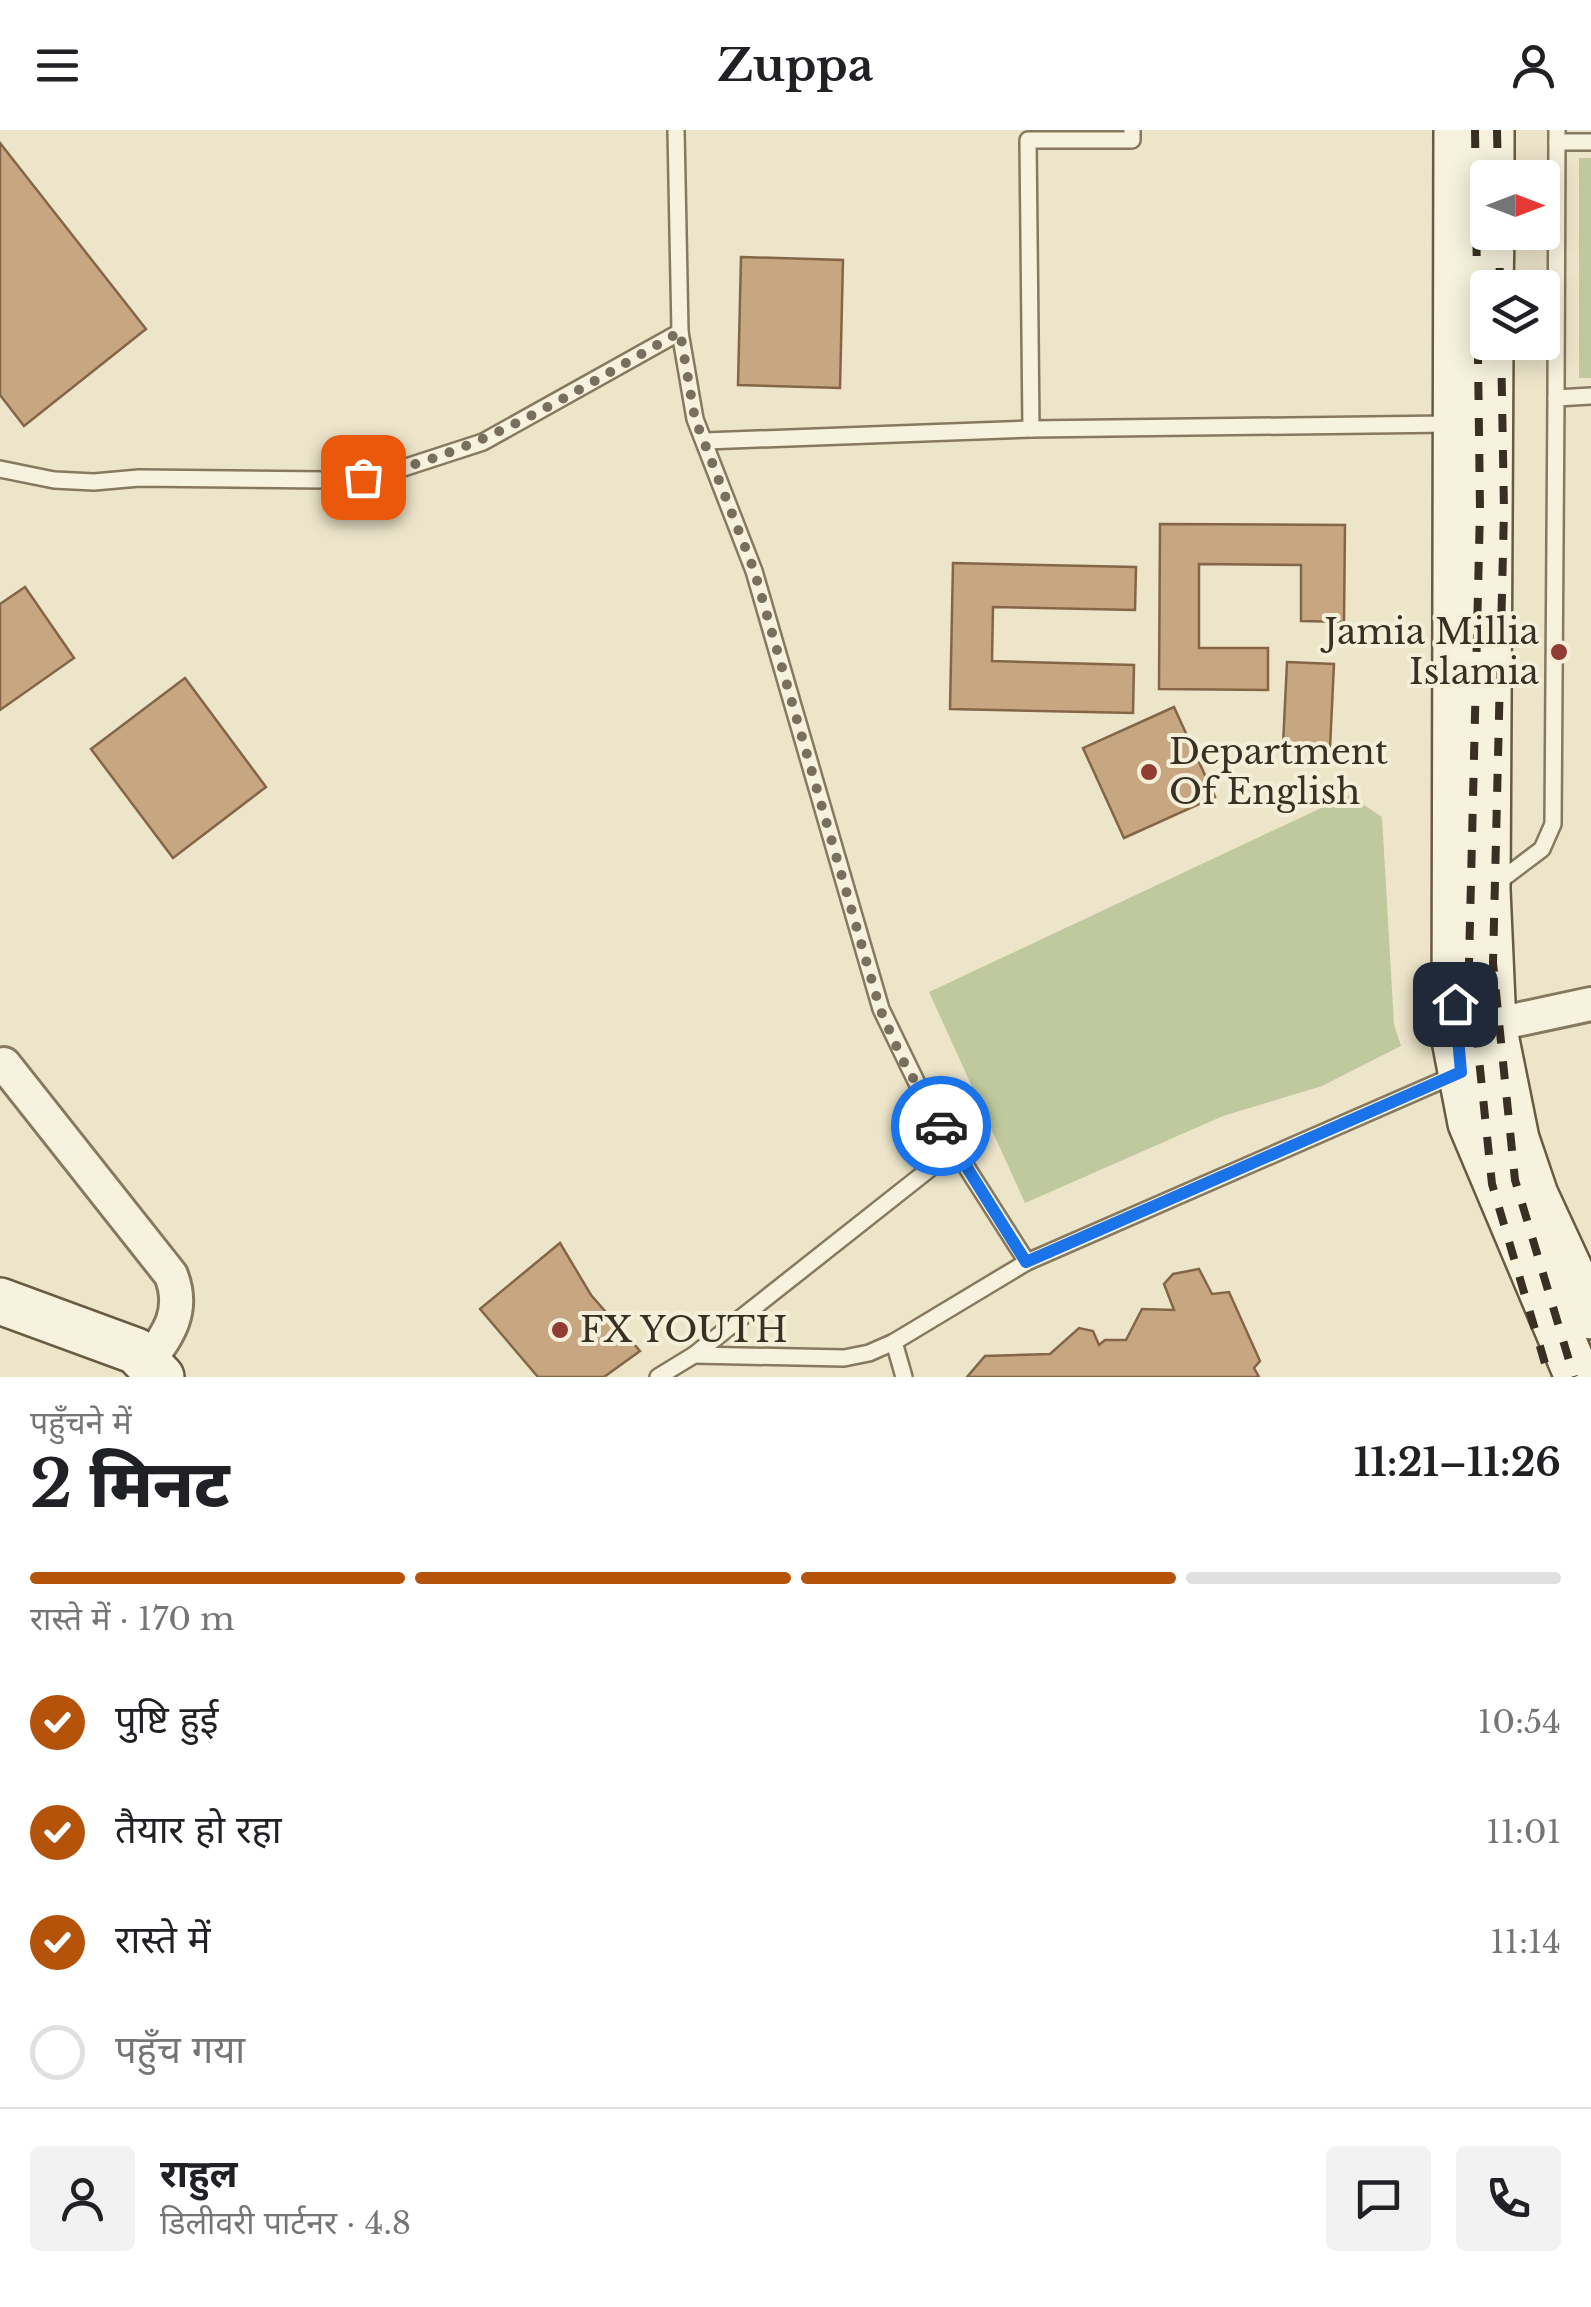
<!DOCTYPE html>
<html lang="hi">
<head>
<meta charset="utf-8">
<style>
  :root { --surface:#fff; --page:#f2f2f2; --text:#202124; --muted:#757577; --line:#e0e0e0; --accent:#b45309 }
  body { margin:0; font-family:"Libre Baskerville","Noto Sans Devanagari",serif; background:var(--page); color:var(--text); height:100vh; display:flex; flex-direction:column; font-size:38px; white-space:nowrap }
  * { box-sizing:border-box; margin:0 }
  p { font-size:32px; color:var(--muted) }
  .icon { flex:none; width:55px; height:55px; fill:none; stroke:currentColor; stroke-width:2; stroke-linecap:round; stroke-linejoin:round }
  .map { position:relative; height:1247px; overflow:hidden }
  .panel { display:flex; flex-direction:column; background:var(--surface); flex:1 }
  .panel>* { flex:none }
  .needle { width:65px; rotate:90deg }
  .controls { position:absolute; left:1470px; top:30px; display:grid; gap:20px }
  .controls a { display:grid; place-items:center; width:90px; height:90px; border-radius:10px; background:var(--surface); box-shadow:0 5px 25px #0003; font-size:50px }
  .pin { position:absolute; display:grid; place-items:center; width:85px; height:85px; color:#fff; margin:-42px; border-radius:20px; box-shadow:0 5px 15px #0006 }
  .courier { position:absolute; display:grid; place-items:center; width:100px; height:100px; margin:-50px; border:8px solid #1a73e8; border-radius:50%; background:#fff; color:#222; box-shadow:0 2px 12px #0007 }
  .overview em { font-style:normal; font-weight:800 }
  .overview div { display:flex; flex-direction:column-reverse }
  .overview { display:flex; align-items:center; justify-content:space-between; height:170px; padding:0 30px }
  h1 { font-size:65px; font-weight:800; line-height:75px }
  .bar { display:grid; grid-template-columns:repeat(4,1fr); gap:15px 10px; align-content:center; height:120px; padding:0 30px }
  .bar i { height:12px; border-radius:8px; background:var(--line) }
  .bar .active { background:var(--accent) }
  .bar p { grid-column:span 4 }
  .line { display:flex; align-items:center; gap:25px; padding:0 30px; border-top:2px solid var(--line) }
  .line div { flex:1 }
  .round { display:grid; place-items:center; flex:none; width:105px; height:105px; border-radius:10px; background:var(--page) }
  ol { padding:0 30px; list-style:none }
  li { display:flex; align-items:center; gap:30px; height:110px }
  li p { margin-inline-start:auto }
  li .icon { padding:10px; border-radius:50%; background:var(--accent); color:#fff; stroke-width:4 }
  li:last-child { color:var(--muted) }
  li i { width:55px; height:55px; border:5px solid var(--line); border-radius:50% }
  header { display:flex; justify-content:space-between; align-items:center; height:130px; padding:0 30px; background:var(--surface); font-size:45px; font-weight:800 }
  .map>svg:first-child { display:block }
  .green { fill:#c0c99e }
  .building { fill:#c7a682; stroke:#846647; stroke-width:2.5 }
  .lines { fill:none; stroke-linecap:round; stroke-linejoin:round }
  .lane-casing { stroke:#87795f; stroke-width:20 }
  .street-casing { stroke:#87795f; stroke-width:38 }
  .secondary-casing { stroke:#695a42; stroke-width:50 }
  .lane { stroke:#f7f2dd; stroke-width:15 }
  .street { stroke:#f7f2dd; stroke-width:32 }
  .secondary { stroke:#f7f2dd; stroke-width:45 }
  .rail { stroke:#392f22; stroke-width:8; stroke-dasharray:18 18; stroke-linecap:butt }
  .done { stroke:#786f5d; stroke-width:10; stroke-dasharray:0 18 }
  .route { stroke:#1a73e8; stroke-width:12 }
  .poi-dot { fill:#923d34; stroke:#f4efd9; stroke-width:4 }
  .labels { text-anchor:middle; stroke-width:8; stroke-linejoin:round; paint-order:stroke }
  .poi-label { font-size:35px; fill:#392f22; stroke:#f4efd9; text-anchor:start }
</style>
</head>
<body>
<header><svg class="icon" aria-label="menu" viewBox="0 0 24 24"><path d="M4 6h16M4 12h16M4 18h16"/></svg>Zuppa<svg class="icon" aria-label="person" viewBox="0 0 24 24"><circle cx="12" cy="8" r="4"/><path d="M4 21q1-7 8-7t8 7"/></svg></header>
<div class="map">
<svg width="1591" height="1247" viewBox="0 0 1591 1247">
  <rect width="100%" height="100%" fill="#ece5ca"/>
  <g class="green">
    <rect x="1579" y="28" width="12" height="220"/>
    <path d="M1349,665L1382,687L1394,894L1401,916L1322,956L1223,986L1025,1073L929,862Z"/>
  </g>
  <g class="building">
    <path d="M0,13L146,199L24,296L0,265Z"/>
    <path d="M741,127L843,130L840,258L738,255Z"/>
    <path d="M1160,394L1345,395L1344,492L1301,491V435L1199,434V518H1268V560L1159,559Z"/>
    <path d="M953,433L1136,437L1135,480L993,477L992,531L1134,535L1133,583L950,579Z"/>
    <path d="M25,457L74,528L0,580V474Z"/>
    <path d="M1287,532L1334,534L1330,618L1283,615Z"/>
    <path d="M185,548L266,657L173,728L91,619Z"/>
    <path d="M1174,577L1215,667L1124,708L1083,618Z"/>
    <path d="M560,1113L591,1165L640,1221L604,1247H538L480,1179Z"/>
    <path d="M1199,1139L1212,1164L1229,1162L1260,1231L1254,1238L1259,1247H967L985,1226L1050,1224L1079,1198L1093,1201L1099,1215L1105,1210H1126L1142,1179L1174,1180L1164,1154L1173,1144Z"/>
  </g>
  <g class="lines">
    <g class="lane-casing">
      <g id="lane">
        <path d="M676,0L680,202L695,289L754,441L881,879L930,980L1027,1132"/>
        <path d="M1557,12H1591"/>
        <path d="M1556,268L1557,0"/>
        <path d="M1031,299L1028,10H1132V0"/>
        <path d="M705,311L1031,299L1450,294"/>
        <path d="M0,339L54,350L94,352L139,348L326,350L394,341L483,312L680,202"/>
        <path d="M1493,756L1542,719L1553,694L1556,268L1591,266"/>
        <path d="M894,1212L904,1247"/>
        <path d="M694,1225L844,1228L869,1223L894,1212L1027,1132L1457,944"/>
        <path d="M658,1247L694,1225L956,1018"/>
      </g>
    </g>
    <g class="street-casing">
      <g id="street">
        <path d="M1493,895L1591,874"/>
        <path d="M0,937L4,934L171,1145C185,1181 169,1203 148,1232"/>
      </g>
    </g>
    <g class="secondary-casing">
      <g id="secondary">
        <path d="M1457,0L1455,910L1471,993L1578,1247"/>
        <path d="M1491,48V0"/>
        <path d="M1490,158L1491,102"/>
        <path d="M1490,212L1487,760L1493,895L1516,1009L1535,1065L1591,1186"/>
        <path d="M0,1171L136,1221L161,1247"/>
      </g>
    </g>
    <use href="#lane" class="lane"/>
    <use href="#street" class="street"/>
    <use href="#secondary" class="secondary"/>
    <g class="rail">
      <path d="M1475,0L1480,379L1469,833L1492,1054L1549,1247"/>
      <path d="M1497,0L1498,48"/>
      <path d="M1499,102L1500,158"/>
      <path d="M1501,212L1504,380L1493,833L1515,1050L1574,1247"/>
    </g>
  </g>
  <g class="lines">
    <path class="done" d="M363,347C480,325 578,259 680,202L695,289L754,440L880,879L902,929L941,996"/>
    <path class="route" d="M941,996L1026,1132L1461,942L1455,874"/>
  </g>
  <g class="poi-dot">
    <circle cx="1559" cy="522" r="10"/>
    <circle cx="1149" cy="642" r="10"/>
    <circle cx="560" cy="1200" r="10"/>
  </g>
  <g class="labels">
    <g class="poi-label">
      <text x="1539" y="514" text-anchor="end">Jamia Millia<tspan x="1539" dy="40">Islamia</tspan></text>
      <text x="1169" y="634">Department<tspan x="1169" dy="40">Of English</tspan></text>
      <text x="580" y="1212">FX YOUTH</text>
    </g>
  </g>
</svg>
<div class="controls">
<a><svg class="needle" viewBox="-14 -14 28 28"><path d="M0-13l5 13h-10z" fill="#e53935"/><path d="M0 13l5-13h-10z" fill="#757577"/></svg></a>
<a><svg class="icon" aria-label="layers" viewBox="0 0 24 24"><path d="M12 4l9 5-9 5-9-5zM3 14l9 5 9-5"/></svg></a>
</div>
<div class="pin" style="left:363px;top:347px;background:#ea580c"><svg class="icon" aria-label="bag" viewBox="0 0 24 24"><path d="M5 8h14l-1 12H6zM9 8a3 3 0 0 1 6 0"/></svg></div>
<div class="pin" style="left:1455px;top:874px;background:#1f2937"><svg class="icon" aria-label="home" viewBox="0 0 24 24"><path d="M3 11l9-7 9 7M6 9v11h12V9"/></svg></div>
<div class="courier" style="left:941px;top:996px"><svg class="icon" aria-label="car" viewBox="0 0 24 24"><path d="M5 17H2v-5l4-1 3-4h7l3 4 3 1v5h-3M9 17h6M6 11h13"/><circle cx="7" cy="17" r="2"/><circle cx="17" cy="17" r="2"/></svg></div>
</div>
<section class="panel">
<div class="overview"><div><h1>2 मिनट</h1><p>पहुँचने में</p></div><em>11:21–11:26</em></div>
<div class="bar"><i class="active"></i><i class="active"></i><i class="active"></i><i></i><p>रास्ते में · 170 m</p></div>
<ol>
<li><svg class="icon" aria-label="check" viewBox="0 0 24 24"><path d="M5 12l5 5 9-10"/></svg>पुष्टि हुई<p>10:54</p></li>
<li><svg class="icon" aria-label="check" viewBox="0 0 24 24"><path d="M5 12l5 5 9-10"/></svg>तैयार हो रहा<p>11:01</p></li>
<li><svg class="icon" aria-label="check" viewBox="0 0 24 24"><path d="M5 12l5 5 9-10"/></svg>रास्ते में<p>11:14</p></li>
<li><i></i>पहुँच गया</li>
</ol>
<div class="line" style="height:180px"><a class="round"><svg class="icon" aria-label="person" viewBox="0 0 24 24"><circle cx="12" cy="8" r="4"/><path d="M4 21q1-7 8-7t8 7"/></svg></a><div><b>राहुल</b><p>डिलीवरी पार्टनर · 4.8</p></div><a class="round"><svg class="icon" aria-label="chat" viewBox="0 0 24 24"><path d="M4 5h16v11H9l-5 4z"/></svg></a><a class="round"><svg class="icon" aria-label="phone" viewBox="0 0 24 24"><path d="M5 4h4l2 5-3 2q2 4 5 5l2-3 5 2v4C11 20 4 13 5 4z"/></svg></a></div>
</section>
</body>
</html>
